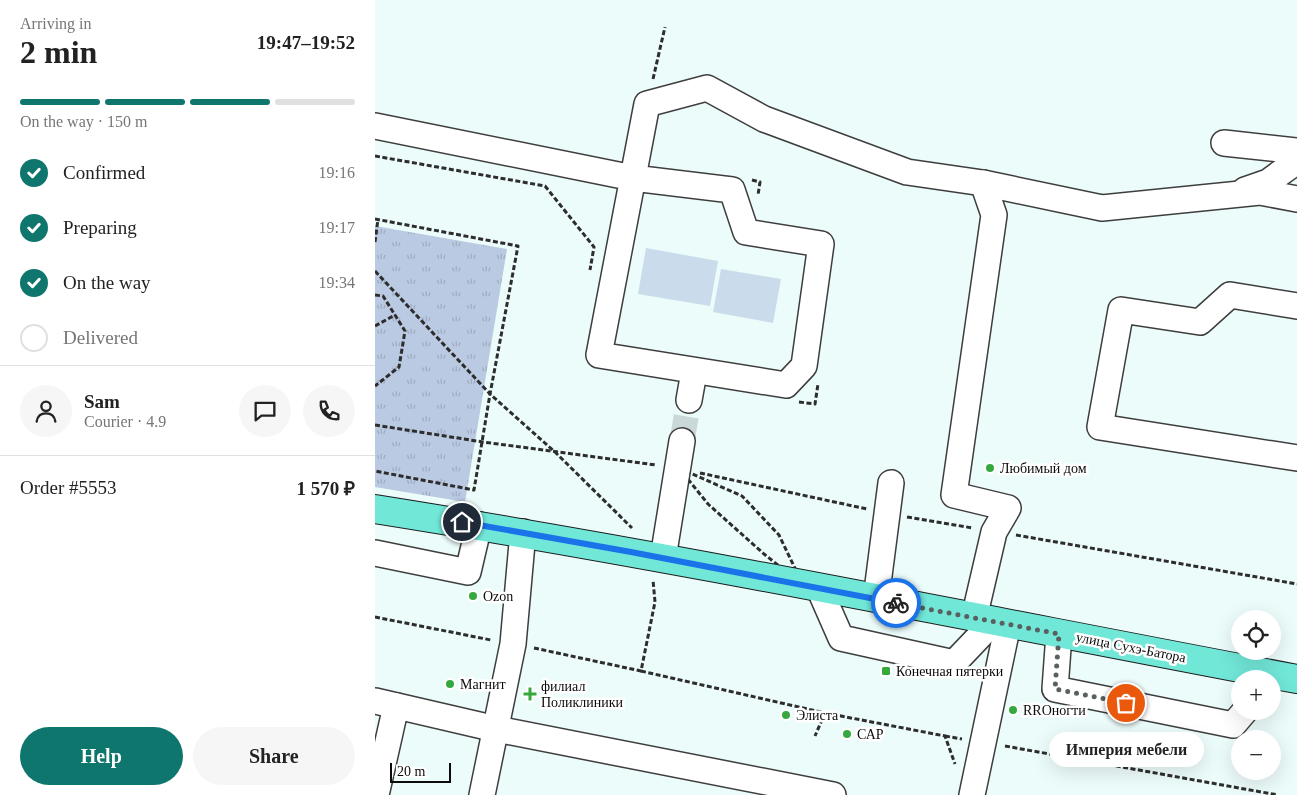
<!DOCTYPE html>
<html lang="en">
<head>
<meta charset="utf-8">
<style>
  :root { --surface:#fff; --page:#f6f6f6; --text:#222; --muted:#767676; --line:#e0e0e0; --accent:#0f766e }
  body { margin:0; font-family:Georgia,serif; background:var(--page); color:var(--text); height:100vh; display:flex; flex-direction:column; font-size:19px; white-space:nowrap }
  * { box-sizing:border-box; margin:0 }
  p { font-size:16px; color:var(--muted) }
  .icon { flex:none; width:28px; height:28px; fill:none; stroke:currentColor; stroke-width:2; stroke-linecap:round; stroke-linejoin:round }
  .map { position:relative; flex:1; overflow:hidden }
  .side { display:flex; flex-direction:column; background:var(--surface); width:375px }
  .side>* { flex:none }
  .controls { position:absolute; left:856px; top:610px; display:grid; gap:10px }
  .controls a { display:grid; place-items:center; width:50px; height:50px; border-radius:50%; background:var(--surface); box-shadow:0 5px 20px #0002; font-size:25px }
  .scale { position:absolute; left:15px; bottom:12px; width:61px; box-sizing:border-box; padding-left:5px; border:2px solid #0b0b0b; border-top:0; font-size:14px; line-height:18px; white-space:nowrap; color:#0b0b0b; -webkit-text-stroke:4px #fff; paint-order:stroke }
  .pin { position:absolute; display:grid; place-items:center; width:42px; height:42px; color:#fff; margin:-21px; border:2px solid #fff; border-radius:50%; box-shadow:0 1px 5px #0007 }
  .courier { position:absolute; display:grid; place-items:center; width:50px; height:50px; margin:-25px; border:4px solid #1a73e8; border-radius:50%; background:#fff; color:#222; box-shadow:0 1px 6px #0007 }
  .bubble { position:absolute; height:35px; border-radius:18px; background:var(--surface); box-shadow:0 5px 20px #0002; font-size:16px; font-weight:800; line-height:35px; text-align:center }
  .head em { font-style:normal; font-weight:800 }
  .head div { display:flex; flex-direction:column-reverse }
  .head { display:flex; align-items:center; justify-content:space-between; height:85px; padding:0 20px }
  h1 { font-size:32px; font-weight:800; line-height:38px }
  .bar { display:grid; grid-template-columns:repeat(4,1fr); gap:8px 5px; align-content:center; height:60px; padding:0 20px }
  .bar i { height:6px; border-radius:4px; background:var(--line) }
  .bar .on { background:var(--accent) }
  .bar p { grid-column:span 4 }
  .line { display:flex; align-items:center; gap:12px; padding:0 20px; border-top:1px solid var(--line) }
  .line div { flex:1 }
  .round { display:grid; place-items:center; flex:none; width:52px; height:52px; border-radius:26px; background:var(--page) }
  ol { padding:0 20px; list-style:none }
  li { display:flex; align-items:center; gap:15px; height:55px }
  li p { margin-inline-start:auto }
  li .icon { padding:5px; border-radius:50%; background:var(--accent); color:#fff; stroke-width:4 }
  li:last-child { color:var(--muted) }
  li i { width:28px; height:28px; border:2px solid var(--line); border-radius:50% }
  .action { display:flex; gap:10px; margin-top:auto; padding:10px 20px }
  .action a { flex:1; height:58px; border-radius:30px; background:var(--accent); color:#fff; font-size:20px; font-weight:800; line-height:58px; text-align:center }
  .action a+a { background:var(--page); color:var(--text) }
  main { display:flex; flex:1; min-height:0 }
  .map>svg:first-child { display:block }
  .park { fill:url(#park-tufts) }
  .pitch { fill:#cadceb }
  .lines { fill:none; stroke-linecap:round; stroke-linejoin:round }
  .minor-tunnel { stroke:#cad8d7; stroke-width:25; stroke-dasharray:25 12; stroke-linecap:butt }
  .minor-casing { stroke:#3e3e3e; stroke-width:28 }
  .major-casing { stroke:#1c1c1c; stroke-width:30 }
  .path { stroke:#2d2d2d; stroke-width:3; stroke-dasharray:5 2.5; stroke-linecap:butt }
  .minor { stroke:#fff; stroke-width:25 }
  .major { stroke:#71e7d8; stroke-width:28 }
  .done { stroke:#5a5f5f; stroke-width:5; stroke-dasharray:0 9 }
  .route { stroke:#1a73e8; stroke-width:6 }
  .poi-dot { fill:#35a93d; stroke:#fff; stroke-width:2 }
  .labels { text-anchor:middle; stroke-width:5; stroke-linejoin:round; paint-order:stroke }
  .poi-label { font-size:14px; fill:#0b0b0b; stroke:#fff; text-anchor:start }
  .street-label { font-size:14px; fill:#0b0b0b; stroke:#fff }
</style>
</head>
<body>
<main>
<section class="side">
<div class="head"><div><h1>2 min</h1><p>Arriving in</p></div><em>19:47–19:52</em></div>
<div class="bar"><i class="on"></i><i class="on"></i><i class="on"></i><i></i><p>On the way · 150 m</p></div>
<ol>
<li><svg class="icon" aria-label="check" viewBox="0 0 24 24"><path d="M5 12l5 5 9-10"/></svg>Confirmed<p>19:16</p></li>
<li><svg class="icon" aria-label="check" viewBox="0 0 24 24"><path d="M5 12l5 5 9-10"/></svg>Preparing<p>19:17</p></li>
<li><svg class="icon" aria-label="check" viewBox="0 0 24 24"><path d="M5 12l5 5 9-10"/></svg>On the way<p>19:34</p></li>
<li><i></i>Delivered</li>
</ol>
<div class="line" style="height:90px"><a class="round"><svg class="icon" aria-label="person" viewBox="0 0 24 24"><circle cx="12" cy="8" r="4"/><path d="M4 21q1-7 8-7t8 7"/></svg></a><div><b>Sam</b><p>Courier · 4.9</p></div><a class="round"><svg class="icon" aria-label="chat" viewBox="0 0 24 24"><path d="M4 5h16v11H9l-5 4z"/></svg></a><a class="round"><svg class="icon" aria-label="phone" viewBox="0 0 24 24"><path d="M5 4h4l2 5-3 2q2 4 5 5l2-3 5 2v4C11 20 4 13 5 4z"/></svg></a></div>
<div class="line" style="height:65px"><div>Order #5553</div><b>1 570 ₽</b></div>
<div class="action"><a>Help</a><a>Share</a></div>
</section>
<div class="map">
<svg width="922" height="795" viewBox="0 0 922 795">
  <defs>
    <pattern id="park-tufts" width="24" height="20" patternUnits="userSpaceOnUse" patternTransform="scale(1.25)"><rect width="24" height="20" fill="#bacae2"/><path d="M3 7l-1-3M5 7V3M7 7l1-3M15 17l-1-3M17 17v-4M19 17l1-3" fill="none" stroke="#9facc1"/></pattern>
  </defs>
  <rect width="100%" height="100%" fill="#ecfcfb"/>
  <path class="park" d="M0,226L132,249L90,502L0,487Z"/>
  <g class="pitch">
    <path d="M271,248L343,261L335,306L263,294Z"/>
    <path d="M346,269L406,279L398,323L338,312Z"/>
  </g>
  <g class="lines">
    <path class="minor-tunnel" d="M307,441L314,400"/>
    <g class="minor-casing">
      <g id="minor">
        <path d="M0,126L258,178L357,190L371,232L446,244L429,366L411,385L224,355L272,104L332,88L389,119L532,172L608,183L727,208L885,192L922,199"/>
        <path d="M849,143L922,151"/>
        <path d="M870,190L893,182L922,161"/>
        <path d="M922,306L855,295L825,322L746,310L725,427L922,458"/>
        <path d="M314,400L319,372"/>
        <path d="M0,553L93,572L104,525"/>
        <path d="M288,558L307,441"/>
        <path d="M444,588L466,638L579,663L619,621"/>
        <path d="M501,599L516,483"/>
        <path d="M599,618L619,532L633,508L579,495L619,215L608,183"/>
        <path d="M684,634L680,689L858,725L870,711"/>
        <path d="M0,701L121,729L458,795"/>
        <path d="M1,795L21,706"/>
        <path d="M107,795L138,644L148,532"/>
        <path d="M597,795L633,624"/>
      </g>
    </g>
    <g class="major-casing">
      <path id="major" d="M0,509C309,558 615,621 922,679"/>
    </g>
    <g class="path">
      <path d="M278,79L290,27"/>
      <path d="M0,156L170,186L219,247L215,270"/>
      <path d="M377,180L385,182L383,195"/>
      <path d="M0,219L143,246L115,394L180,452L257,528"/>
      <path d="M0,242L3,219"/>
      <path d="M0,271L115,394L99,490L0,471"/>
      <path d="M0,295L8,296L30,331L24,367L0,386"/>
      <path d="M0,326L20,315"/>
      <path d="M424,402L440,404L443,384"/>
      <path d="M0,425L108,442L281,465"/>
      <path d="M304,468L367,496L404,535L428,585L389,554L333,504Z"/>
      <path d="M325,473L492,509"/>
      <path d="M532,517L598,528"/>
      <path d="M641,535L922,584"/>
      <path d="M0,617L116,640"/>
      <path d="M159,648L266,671L280,602L278,580"/>
      <path d="M266,671L450,713L440,736"/>
      <path d="M450,713L570,736L580,764"/>
      <path d="M570,736L587,739"/>
      <path d="M630,746L903,795"/>
    </g>
    <use href="#minor" class="minor"/>
    <use href="#major" class="major"/>
  </g>
  <g class="lines">
    <path class="done" d="M521,603L684,634L680,689L751,703"/>
    <path class="route" d="M87,522L256,552L521,603"/>
  </g>
  <g class="poi-dot">
    <circle cx="615" cy="468" r="5"/>
    <circle cx="98" cy="596" r="5"/>
    <rect x="506" y="666" width="10" height="10" rx="2.5"/>
    <circle cx="75" cy="684" r="5"/>
    <path d="M152.5 686.5h5v5h5v5h-5v5h-5v-5h-5v-5h5z"/>
    <circle cx="638" cy="710" r="5"/>
    <circle cx="411" cy="715" r="5"/>
    <circle cx="472" cy="734" r="5"/>
  </g>
  <g class="labels">
    <g class="poi-label">
      <text x="625" y="473">Любимый дом</text>
      <text x="108" y="601">Ozon</text>
      <text x="521" y="676">Конечная пятерки</text>
      <text x="85" y="689">Магнит</text>
      <text x="166" y="691">филиал<tspan x="166" dy="16">Поликлиники</tspan></text>
      <text x="648" y="715">RROногти</text>
      <text x="421" y="720">Элиста</text>
      <text x="482" y="739">САР</text>
    </g>
    <g class="street-label">
      <text transform="translate(756 647) rotate(11)" y="5">улица Сухэ-Батора</text>
    </g>
  </g>
</svg>
<div class="controls">
<a><svg class="icon" aria-label="locate" viewBox="0 0 24 24"><circle cx="12" cy="12" r="6"/><path d="M12 2v4M12 18v4M2 12h4M18 12h4"/></svg></a>
<a>+</a>
<a>−</a>
</div>
<div class="scale">20 m</div>
<div class="pin" style="left:751px;top:703px;background:#ea580c"><svg class="icon" aria-label="bag" viewBox="0 0 24 24"><path d="M5 8h14l-1 12H6zM9 8a3 3 0 0 1 6 0"/></svg></div>
<div class="pin" style="left:87px;top:522px;background:#1f2937"><svg class="icon" aria-label="home" viewBox="0 0 24 24"><path d="M3 11l9-7 9 7M6 9v11h12V9"/></svg></div>
<div class="courier" style="left:521px;top:603px"><svg class="icon" aria-label="bike" viewBox="0 0 24 24"><circle cx="6" cy="16" r="4"/><circle cx="18" cy="16" r="4"/><path d="M6 16l4-8h5l3 8M10 8l3 8H6M13 5h3"/></svg></div>
<div class="bubble" style="left:674px;top:732px;width:155px">Империя мебели</div>
</div>
</main>
</body>
</html>
